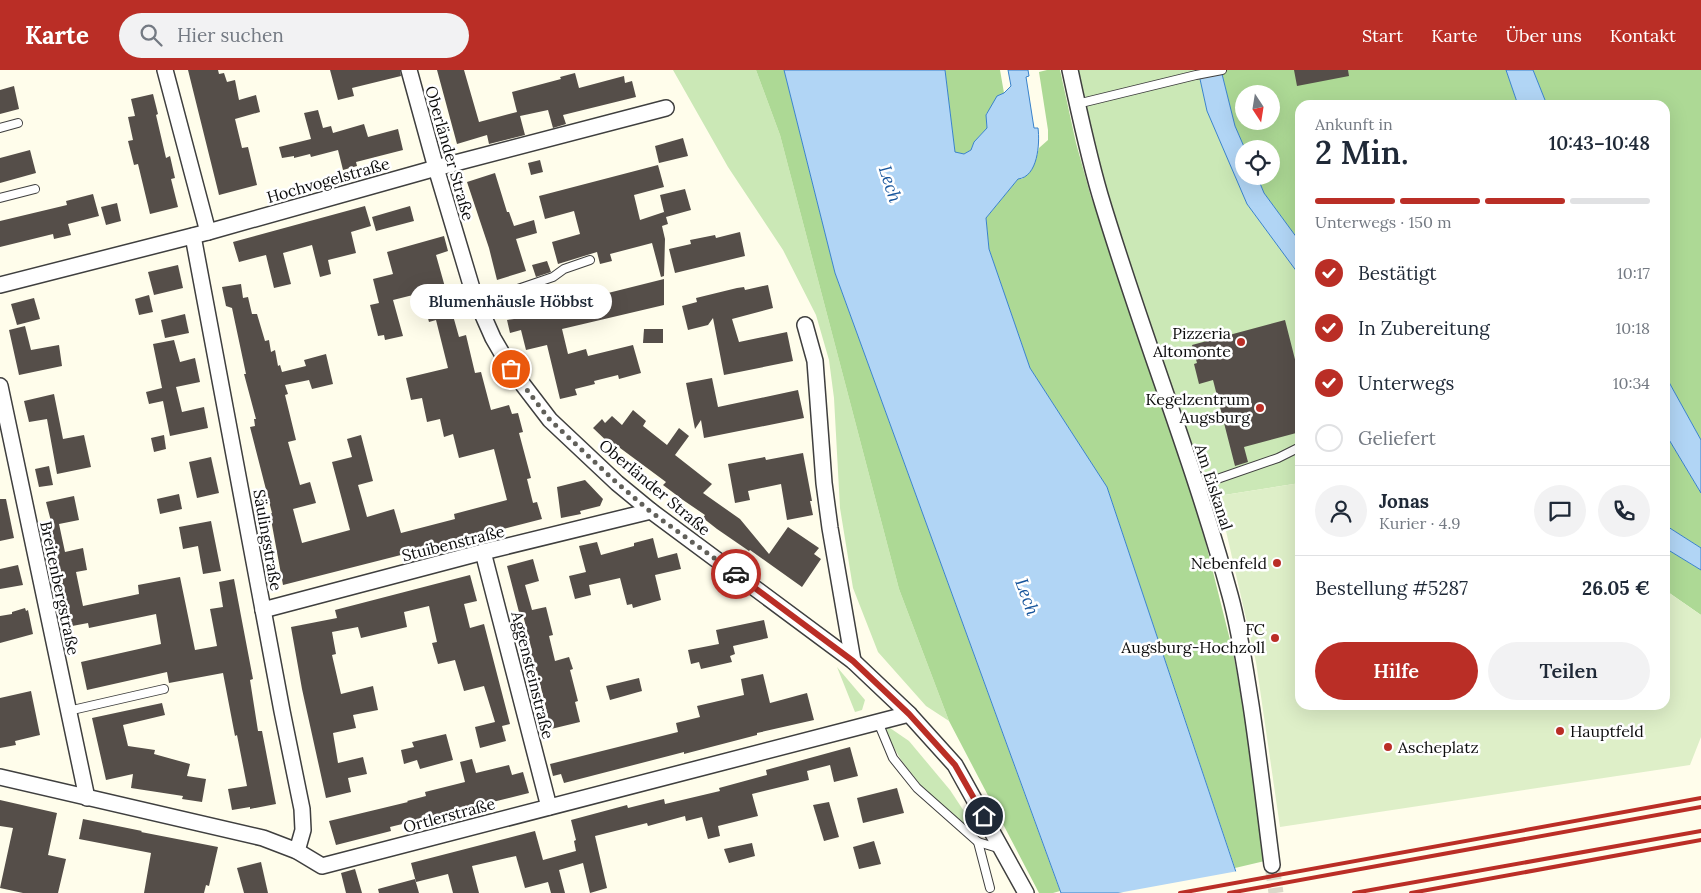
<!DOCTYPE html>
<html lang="de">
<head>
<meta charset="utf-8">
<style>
  :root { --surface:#fff; --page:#f2f2f3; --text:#1f2937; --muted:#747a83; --line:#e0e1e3; --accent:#ba2e26 }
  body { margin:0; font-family:Lora,serif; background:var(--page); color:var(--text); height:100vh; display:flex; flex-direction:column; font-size:19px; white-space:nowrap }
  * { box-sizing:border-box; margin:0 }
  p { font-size:16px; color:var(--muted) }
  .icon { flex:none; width:28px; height:28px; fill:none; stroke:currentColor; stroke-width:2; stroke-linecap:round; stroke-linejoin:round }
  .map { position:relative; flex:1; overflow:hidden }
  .sheet { position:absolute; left:1295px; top:30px; width:375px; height:610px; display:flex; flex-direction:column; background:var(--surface); border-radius:15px; box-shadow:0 5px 20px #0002 }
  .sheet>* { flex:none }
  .needle { width:32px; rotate:168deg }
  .fabs { position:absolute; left:1235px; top:15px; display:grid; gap:10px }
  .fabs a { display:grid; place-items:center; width:45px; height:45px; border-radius:50%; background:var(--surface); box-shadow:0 5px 20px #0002; font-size:25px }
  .pin { position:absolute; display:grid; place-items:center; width:42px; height:42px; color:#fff; margin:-21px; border:2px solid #fff; border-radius:50%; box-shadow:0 1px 5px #0007 }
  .courier { position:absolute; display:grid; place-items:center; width:50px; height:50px; margin:-25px; border:4px solid #ba2e26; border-radius:50%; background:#fff; color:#222; box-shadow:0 1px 6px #0007 }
  .bubble { position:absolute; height:35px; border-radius:18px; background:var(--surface); box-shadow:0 5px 20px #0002; font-size:16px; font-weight:600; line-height:35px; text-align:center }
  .overview em { font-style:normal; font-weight:600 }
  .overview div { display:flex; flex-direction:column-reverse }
  .overview { display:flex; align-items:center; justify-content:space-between; height:85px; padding:0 20px }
  h1 { font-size:32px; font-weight:600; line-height:38px }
  .bar { display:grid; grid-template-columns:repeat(4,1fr); gap:8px 5px; align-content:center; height:60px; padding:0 20px }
  .bar i { height:6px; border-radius:4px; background:var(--line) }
  .bar .current { background:var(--accent) }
  .bar p { grid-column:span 4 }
  .line { display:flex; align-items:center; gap:12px; padding:0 20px; border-top:1px solid var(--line) }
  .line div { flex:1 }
  .round { display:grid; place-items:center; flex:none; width:52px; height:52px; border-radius:26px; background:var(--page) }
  ol { padding:0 20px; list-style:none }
  li { display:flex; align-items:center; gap:15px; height:55px }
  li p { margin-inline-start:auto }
  li .icon { padding:5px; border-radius:50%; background:var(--accent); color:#fff; stroke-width:4 }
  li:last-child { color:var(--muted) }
  li i { width:28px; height:28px; border:2px solid var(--line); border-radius:50% }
  .primary-button { display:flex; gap:10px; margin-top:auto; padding:10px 20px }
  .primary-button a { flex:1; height:58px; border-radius:30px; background:var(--accent); color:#fff; font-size:20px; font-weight:600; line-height:58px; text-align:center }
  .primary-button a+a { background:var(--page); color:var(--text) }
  header { display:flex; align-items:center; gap:30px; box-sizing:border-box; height:70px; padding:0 25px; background:var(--accent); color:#fff }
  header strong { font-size:24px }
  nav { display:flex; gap:28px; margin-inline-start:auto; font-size:18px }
  .search { width:350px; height:45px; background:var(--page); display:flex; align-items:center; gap:12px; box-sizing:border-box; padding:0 18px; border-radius:28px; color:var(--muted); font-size:19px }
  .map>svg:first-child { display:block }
  .green { fill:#cbe8b6 }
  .forest { fill:#add995; fill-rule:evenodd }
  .pitch { fill:#deefc8 }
  .water { fill:#b1d5f5; stroke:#3982cb }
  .pier { fill:#fffdeb }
  .building { fill:#554e49 }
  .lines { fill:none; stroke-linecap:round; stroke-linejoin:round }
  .street-tunnel { stroke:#dbd9ca; stroke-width:15; stroke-dasharray:15 8; stroke-linecap:butt }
  .lane-casing { stroke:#3f3f3f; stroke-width:10 }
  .street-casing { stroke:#3f3f3f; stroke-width:18 }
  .lane { stroke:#fff; stroke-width:8 }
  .street { stroke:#fff; stroke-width:15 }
  .rail { stroke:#ba2e26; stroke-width:4 }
  .done { stroke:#61605a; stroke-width:5; stroke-dasharray:0 9 }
  .route { stroke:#ba2e26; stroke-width:6 }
  .poi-dot { fill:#ba2e26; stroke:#fff; stroke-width:2 }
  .labels { text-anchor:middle; stroke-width:5; stroke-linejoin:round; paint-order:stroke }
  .street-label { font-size:16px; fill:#0c0c0c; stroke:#fff }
  .poi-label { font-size:16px; fill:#0c0c0c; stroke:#fff; text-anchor:end }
  .water-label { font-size:18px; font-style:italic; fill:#17559c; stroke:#fff }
</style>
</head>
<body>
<header>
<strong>Karte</strong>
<div class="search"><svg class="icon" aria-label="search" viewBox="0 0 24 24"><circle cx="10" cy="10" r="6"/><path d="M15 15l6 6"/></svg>Hier suchen</div>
<nav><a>Start</a><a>Karte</a><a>Über uns</a><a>Kontakt</a></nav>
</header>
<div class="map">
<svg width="1701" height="823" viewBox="0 0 1701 823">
  <rect width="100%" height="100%" fill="#fffdeb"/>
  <g class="green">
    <path d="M673,0H756L780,65L899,519L949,651L926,636L878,582L853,518L840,438L834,328L829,290L816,245L783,180L728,97Z"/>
    <path d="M1073,0H1198L1207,41L1247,134L1300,206V413L1218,426L1200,395L1150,270L1098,114Z"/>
    <path d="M837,597L865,630L862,640L855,642Z"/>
    <path d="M890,658L909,671L950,720L977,761H972L927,723L901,690L884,660Z"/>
  </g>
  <g class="forest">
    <path d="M756,0H784L835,203L1060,821L1053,823H1039L949,651L899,519L780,65Z"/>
    <path d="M945,0H1000L1004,23L986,44L987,58L974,72L971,80L964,84L955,83Z"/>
    <path d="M1047,0H1060L1076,73L1091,127L1114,186L1195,430L1233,582L1266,762L1269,790L1235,798L1107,417L1030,298L989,179L986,148L1018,109H1022L1030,101L1036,89L1039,78L1048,70V60L1039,2Z"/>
    <path d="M1221,0H1506L1518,35H1300V172L1264,123L1257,106H1271V79H1245L1235,56ZM1244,24H1271V51H1244Z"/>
    <path d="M1533,0H1701V370L1665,305V35H1547Z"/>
    <path d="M1665,363L1701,423V478L1665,455Z"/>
    <path d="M1665,478L1701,500V545L1665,520Z"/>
  </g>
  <path class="pitch" d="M1300,413V635H1665V520L1701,545V667L1690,695L1280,757L1256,592L1218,426Z"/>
  <g class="water">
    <path d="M784,0H945L955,82L964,84L971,80L974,72L987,58L986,45L997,26L1004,23L1011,16L1008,0H1028L1029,6L1026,7L1034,58H1038C1040,73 1038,107 1018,109L986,148L989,179L1030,298L1107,417L1243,823H1061L835,203Z"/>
    <path d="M1198,0H1221L1235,56L1245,79H1244V106H1257L1264,123L1300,172V206L1247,134L1207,41Z"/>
    <path d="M1506,0H1533L1547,35H1518Z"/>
    <path d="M1665,305L1701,370V423L1665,363Z"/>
    <path d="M1665,455L1701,478V500L1665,478Z"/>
  </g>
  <path class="pier" d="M1238,801L1246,823H1118Z"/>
  <g class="building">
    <path d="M188,0H218L219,4L224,3L227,12L235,10L239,30L256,25L260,42L235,49L242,78L248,77L257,115L219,125Z"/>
    <path d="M330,0H400L401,6L352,18L354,26L338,30Z"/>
    <path d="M437,0H464L479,52L517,42L512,22L561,9L560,7L575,3L579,18L624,6L625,13L632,11L636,27L563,45L566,54L553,58L548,40L520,46L525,65L489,74L487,65L457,74Z"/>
    <path d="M1294,0H1348L1349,6L1297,16Z"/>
    <path d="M14,16L19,39L0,44V20Z"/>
    <path d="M153,24L158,44L156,45L166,88L170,86L175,108L171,109L178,137L150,144L138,94L134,95L128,71L133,70L128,47L135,46L131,29Z"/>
    <path d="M318,40L323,58L331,56L333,63L364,54L368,67L398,59L403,80L356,92L357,96L343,100L338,80L311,87L310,84L294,88V86L282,88L279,77L311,69L304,43Z"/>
    <path d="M683,68L688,86L659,93L655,76Z"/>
    <path d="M30,80L36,103L0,113V88Z"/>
    <path d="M540,90L543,102L531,105L528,93Z"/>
    <path d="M658,95L664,117L634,125L640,150L664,142L665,146L660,125L685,119L691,140L666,147L668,154L662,156L665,169L664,206L661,207L652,173L610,184L612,191L600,194L597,182L558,194L552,172L580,164L574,141L545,149L539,126Z"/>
    <path d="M495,103L507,142H509L514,156L534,150L537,163L516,169L526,201L497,210L489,178L467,112Z"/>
    <path d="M93,124L99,146L68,154L71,165L54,169L53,164L0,177V151L67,135L66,131Z"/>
    <path d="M117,133L121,151L106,155L101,137Z"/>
    <path d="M365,136L371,156L351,162L356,183L328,190L331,204L320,207L312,175L283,183L291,214L274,218L266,185L239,192L233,172Z"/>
    <path d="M410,136L414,151L376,161L372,147Z"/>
    <path d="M740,162L745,186L675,203L669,179L691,174L690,170L715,165L716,168Z"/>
    <path d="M444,166L448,181L436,185L459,267L466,265L475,303L481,302L491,340L509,335L512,344L518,343L523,362L519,363L531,408L527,409L533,433L537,432L542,449L283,515L270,444L272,443L250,357L255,356L254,349H256L244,304H246L232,238L226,236L222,217L241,214L243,228L248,227L252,244H257L265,271L269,270L271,282L275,280L278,296L280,295L282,302L306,296L304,290L326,284L333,314L312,319L309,310L285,315L288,324L285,325L296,370L288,372L300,415L310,412L316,433L293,439L302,473L350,460L332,392L352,387L347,369L361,365L373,411L358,415L367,447L394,439L401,463L455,449L454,444L507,430L494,379L459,388L453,364L444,367L440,349L427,352L422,328L411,330L406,308L448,298L436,250L429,252L421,223L393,230L403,266L385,270L384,265L378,266L370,235L379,233L373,209L393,204L387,182Z"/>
    <path d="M547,191L551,202L536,207L532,195Z"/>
    <path d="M178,195L183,218L154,225L148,202Z"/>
    <path d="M664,209V235L562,259L568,284L586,279L588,286L633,275L641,303L619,309L618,305L594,311L595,314L575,319L577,325L560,329L547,275L526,280L521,260L510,263L507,250L514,249L511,240L554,229L556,236Z"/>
    <path d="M768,215L773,238L732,249L739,272L787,262L793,291L724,305L713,248L708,255L688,260L682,236L697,232L696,228L737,218L744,217L745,220Z"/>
    <path d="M149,225L153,242L139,245L135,229Z"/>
    <path d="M34,228L40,249L17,255L11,234Z"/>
    <path d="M185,244L189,263L165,268L161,250Z"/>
    <path d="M1285,250L1300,309V362L1244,377L1248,392L1235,396L1213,310L1199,314L1194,294L1197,293L1192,275Z"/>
    <path d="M25,256L31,280L59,275L62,296L19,305L9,260Z"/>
    <path d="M644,259H663V273H643Z"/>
    <path d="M174,270L180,292L195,288L200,312L176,317L182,342L204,337L208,358L170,366L163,331L149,334L146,322L162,318L153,274Z"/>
    <path d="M712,308L718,337L798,320L804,348L704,368L701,350L695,359L686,313Z"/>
    <path d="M54,324L63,369L84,365L91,397L57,404L47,349L29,352L24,331Z"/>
    <path d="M633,340L646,351L643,356L667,375L679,358L689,366L675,385L712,414L703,423L740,449L769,484L788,457L819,478L814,484L821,489L802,517L750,480L749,481L717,459L703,448L705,445L683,430L663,415L666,412L616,375L614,378L593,358L602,349L605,353L612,346L622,355Z"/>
    <path d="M164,365L166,379L154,382L151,368Z"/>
    <path d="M803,383L812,431H810L813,445L787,450L781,414L748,421L750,430L735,433L728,394L765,387L766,390Z"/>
    <path d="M211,387L219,423L197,428L189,392Z"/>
    <path d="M49,396L53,415L39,417L35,399Z"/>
    <path d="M585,410L603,429L600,436L580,441L581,444L561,448L557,417Z"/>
    <path d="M179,424L182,439L160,444L157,429Z"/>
    <path d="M74,426L79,450L59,454L65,482L83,478L87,500L76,502L83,536L139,524L138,515L180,507L195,580L217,576L210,539L223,537L219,512L234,509L253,609L250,610L258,661H262L276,734L250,739V737L232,740L228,719L247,716L237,665L235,666L223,603L169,613L167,602L87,620L81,592L161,574L156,544L89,558L88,553L67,557L58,514L63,513L56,484H53L47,457L52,455L46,432Z"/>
    <path d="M0,429H6L14,468L0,471Z"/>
    <path d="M211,451L221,501L203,504L198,476L183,479L179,457Z"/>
    <path d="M653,468L658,488L677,483L681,499L655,505L661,530L633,538L632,534L627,535L620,508L589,515L591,525L575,529L569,506L586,502L579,476L597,472L601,485L634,476V473Z"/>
    <path d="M533,489L539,511L525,515L532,540L546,537L553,565L549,566L555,591L569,587L573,599L570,600L578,631L575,632L580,652L551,659L537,601H534L529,582L532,581L523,545L520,546L507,496Z"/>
    <path d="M18,495L23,515L0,519V499Z"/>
    <path d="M470,505L477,531L464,534L470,558L484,554L510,654L502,656L506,671L480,678L475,657L495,652L484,616L464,621L455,590L438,594L432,573L437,572L429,536L404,542L407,557L361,568L358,557L332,562L336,584L332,585L341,624L373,616L378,640L353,645L356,658L333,663L338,693L363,687L367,704L348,708L351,722L326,728L302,619L291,557L337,548L335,540Z"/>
    <path d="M25,538L26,541L28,540L33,564L0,573V546L12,544V542Z"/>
    <path d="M764,550L768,568L733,576L735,584L730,586L732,592L701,599L699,592L691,594L688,580L719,574L716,560Z"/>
    <path d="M763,604L770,633L807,623L814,650L757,663V665L684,684V682L564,713L561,704L553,706L550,694L678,662L676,653L700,647L697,636L744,625L741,609Z"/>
    <path d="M639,608L642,621L610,630L606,616Z"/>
    <path d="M31,621L40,665L15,671L16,675L0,678V628Z"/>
    <path d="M162,633L165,645L123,655L128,676L155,680L154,684L190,694L187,706L206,709L202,732L182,729L183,726L131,718L133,704L106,710L92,648Z"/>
    <path d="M446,664L453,690L420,699L417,690L404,694L401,680L414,677L412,672Z"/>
    <path d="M850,677L858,706L834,712L830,695L807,701L809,710L752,724L758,746L718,756L720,766L708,769L702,747L686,751L685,746L648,756L647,753L595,766L607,818L590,823L583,793L559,800L565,823H551L548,812L525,818L516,786L472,796L479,823H453L448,804L416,812L411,793L535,761L543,790L576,781L574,771L576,770L571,750L627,735L628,738L664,729L665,734L720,721L719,718L767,705L766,700Z"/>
    <path d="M472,689L476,703L509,695L512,705L523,702L529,723L390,757L391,761L336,775L329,751L408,732L407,731L426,726L425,722L465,712L460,692Z"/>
    <path d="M897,718L904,743L863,753L857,728Z"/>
    <path d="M0,730L57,743L48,785L66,789L58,823H23L0,818L13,758L0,756Z"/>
    <path d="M829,732L839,767L824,771L813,735Z"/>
    <path d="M83,749L142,761L141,762L218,777L209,816L206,815L204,823H144L151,783L79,769Z"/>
    <path d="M874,771L881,794L859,799L853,777Z"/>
    <path d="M752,773L755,786L729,793L724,779Z"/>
    <path d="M261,792L268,823H244L237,798Z"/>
    <path d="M355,799L362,823H346L341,803Z"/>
    <path d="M415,809L419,823H379L378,819Z"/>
  </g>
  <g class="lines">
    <path class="street-tunnel" d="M1272,795L1276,823"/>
    <g class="lane-casing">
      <g id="lane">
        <path d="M1077,34L1196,5L1222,0"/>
        <path d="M0,58L18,53"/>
        <path d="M0,128L35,119"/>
        <path d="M477,233L553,207L564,199L590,190"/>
        <path d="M1197,416L1278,388L1300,377"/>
        <path d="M68,641L164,619"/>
        <path d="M878,652L893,688L917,718L978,772L1001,779"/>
        <path d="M978,772L990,818"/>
      </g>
    </g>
    <g class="street-casing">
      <g id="street">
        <path d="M165,0L208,162"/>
        <path d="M409,0L436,98L474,225L493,268L511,299L550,350L617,413L651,441L853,591L909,644L955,695L1026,823"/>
        <path d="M1070,0C1079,42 1088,84 1100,125C1140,259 1193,390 1230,525C1240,561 1245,598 1251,635C1259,688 1265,741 1272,795"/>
        <path d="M193,166L282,641L302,739L303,760L297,781"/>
        <path d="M0,215L208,162L436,98L666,38"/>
        <path d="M805,255L815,291L824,413L830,458L853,591"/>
        <path d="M0,316L87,728"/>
        <path d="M483,482L549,737"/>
        <path d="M263,540L483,482L651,441"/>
        <path d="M0,707L263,768L297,781L322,796L909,644"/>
      </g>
    </g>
    <use href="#lane" class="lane"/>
    <use href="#street" class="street"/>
    <g class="rail">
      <path d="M1180,823L1701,728"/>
      <path d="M1229,823L1701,737"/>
      <path d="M1354,823L1701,761"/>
      <path d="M1411,823L1701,770"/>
    </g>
  </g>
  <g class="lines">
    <path class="done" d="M511,299L550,350L617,413L651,442L736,504"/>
    <path class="route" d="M736,504L853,591L909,644L955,695L984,746"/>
  </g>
  <g class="poi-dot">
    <circle cx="1241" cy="272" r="5"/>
    <circle cx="1260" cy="338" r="5"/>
    <circle cx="1277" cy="493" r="5"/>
    <circle cx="1275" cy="568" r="5"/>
    <circle cx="1560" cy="661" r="5"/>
    <circle cx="1388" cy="677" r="5"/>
  </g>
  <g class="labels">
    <g class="street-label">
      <text transform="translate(450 83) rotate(74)" y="6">Oberländer Straße</text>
      <text transform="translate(328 110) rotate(-16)" y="6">Hochvogelstraße</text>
      <text transform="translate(655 417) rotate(40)" y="6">Oberländer Straße</text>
      <text transform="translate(1214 417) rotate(72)" y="6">Am Eiskanal</text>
      <text transform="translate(268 470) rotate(80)" y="6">Säulingstraße</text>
      <text transform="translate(453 473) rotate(-14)" y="6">Stuibenstraße</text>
      <text transform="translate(60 518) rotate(78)" y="6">Breitenbergstraße</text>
      <text transform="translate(533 605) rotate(76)" y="6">Aggensteinstraße</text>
      <text transform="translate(449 745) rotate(-15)" y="6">Ortlerstraße</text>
    </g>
    <g class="poi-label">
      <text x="1231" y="269">Pizzeria<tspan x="1231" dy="18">Altomonte</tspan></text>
      <text x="1250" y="335">Kegelzentrum<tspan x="1250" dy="18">Augsburg</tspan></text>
      <text x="1267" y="499">Nebenfeld</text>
      <text x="1265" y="565">FC<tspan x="1265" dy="18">Augsburg-Hochzoll</tspan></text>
      <text x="1570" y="667" text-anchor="start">Hauptfeld</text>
      <text x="1398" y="683" text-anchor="start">Ascheplatz</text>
    </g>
    <g class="water-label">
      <text transform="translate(890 114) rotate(72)" y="6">Lech</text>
      <text transform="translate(1027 527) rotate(70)" y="6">Lech</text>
    </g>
  </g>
</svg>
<div class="fabs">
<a><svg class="needle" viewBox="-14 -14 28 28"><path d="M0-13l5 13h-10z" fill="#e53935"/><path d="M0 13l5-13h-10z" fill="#747a83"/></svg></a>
<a><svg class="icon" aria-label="locate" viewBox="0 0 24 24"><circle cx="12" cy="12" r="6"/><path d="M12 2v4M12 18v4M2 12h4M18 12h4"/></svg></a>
</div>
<div class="pin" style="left:511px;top:299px;background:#ea580c"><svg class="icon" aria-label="bag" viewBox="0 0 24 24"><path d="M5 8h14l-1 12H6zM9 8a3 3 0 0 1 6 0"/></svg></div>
<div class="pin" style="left:984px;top:746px;background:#1f2937"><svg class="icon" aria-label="home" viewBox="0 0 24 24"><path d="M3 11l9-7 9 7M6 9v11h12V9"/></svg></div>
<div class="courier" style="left:736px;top:504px"><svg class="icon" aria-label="car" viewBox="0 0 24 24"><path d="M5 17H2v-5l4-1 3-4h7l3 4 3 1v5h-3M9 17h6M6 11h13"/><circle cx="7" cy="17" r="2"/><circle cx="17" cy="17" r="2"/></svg></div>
<div class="bubble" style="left:410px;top:214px;width:202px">Blumenhäusle Höbbst</div>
<section class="sheet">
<div class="overview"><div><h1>2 Min.</h1><p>Ankunft in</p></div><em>10:43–10:48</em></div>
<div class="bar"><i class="current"></i><i class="current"></i><i class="current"></i><i></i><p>Unterwegs · 150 m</p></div>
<ol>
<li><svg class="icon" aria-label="check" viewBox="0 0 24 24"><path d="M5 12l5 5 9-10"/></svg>Bestätigt<p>10:17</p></li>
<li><svg class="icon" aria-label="check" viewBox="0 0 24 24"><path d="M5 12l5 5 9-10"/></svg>In Zubereitung<p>10:18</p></li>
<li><svg class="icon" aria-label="check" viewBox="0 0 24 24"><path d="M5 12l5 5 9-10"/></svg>Unterwegs<p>10:34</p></li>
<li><i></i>Geliefert</li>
</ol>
<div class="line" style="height:90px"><a class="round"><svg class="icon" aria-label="person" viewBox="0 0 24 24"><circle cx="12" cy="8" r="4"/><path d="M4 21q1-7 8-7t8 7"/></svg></a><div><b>Jonas</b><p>Kurier · 4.9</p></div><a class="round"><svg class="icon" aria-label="chat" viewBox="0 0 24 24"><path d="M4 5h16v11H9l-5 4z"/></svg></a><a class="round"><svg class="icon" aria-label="phone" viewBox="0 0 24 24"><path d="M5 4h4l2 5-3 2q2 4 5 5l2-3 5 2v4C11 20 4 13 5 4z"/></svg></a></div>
<div class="line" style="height:65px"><div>Bestellung #5287</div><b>26.05 €</b></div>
<div class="primary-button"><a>Hilfe</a><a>Teilen</a></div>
</section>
</div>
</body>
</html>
